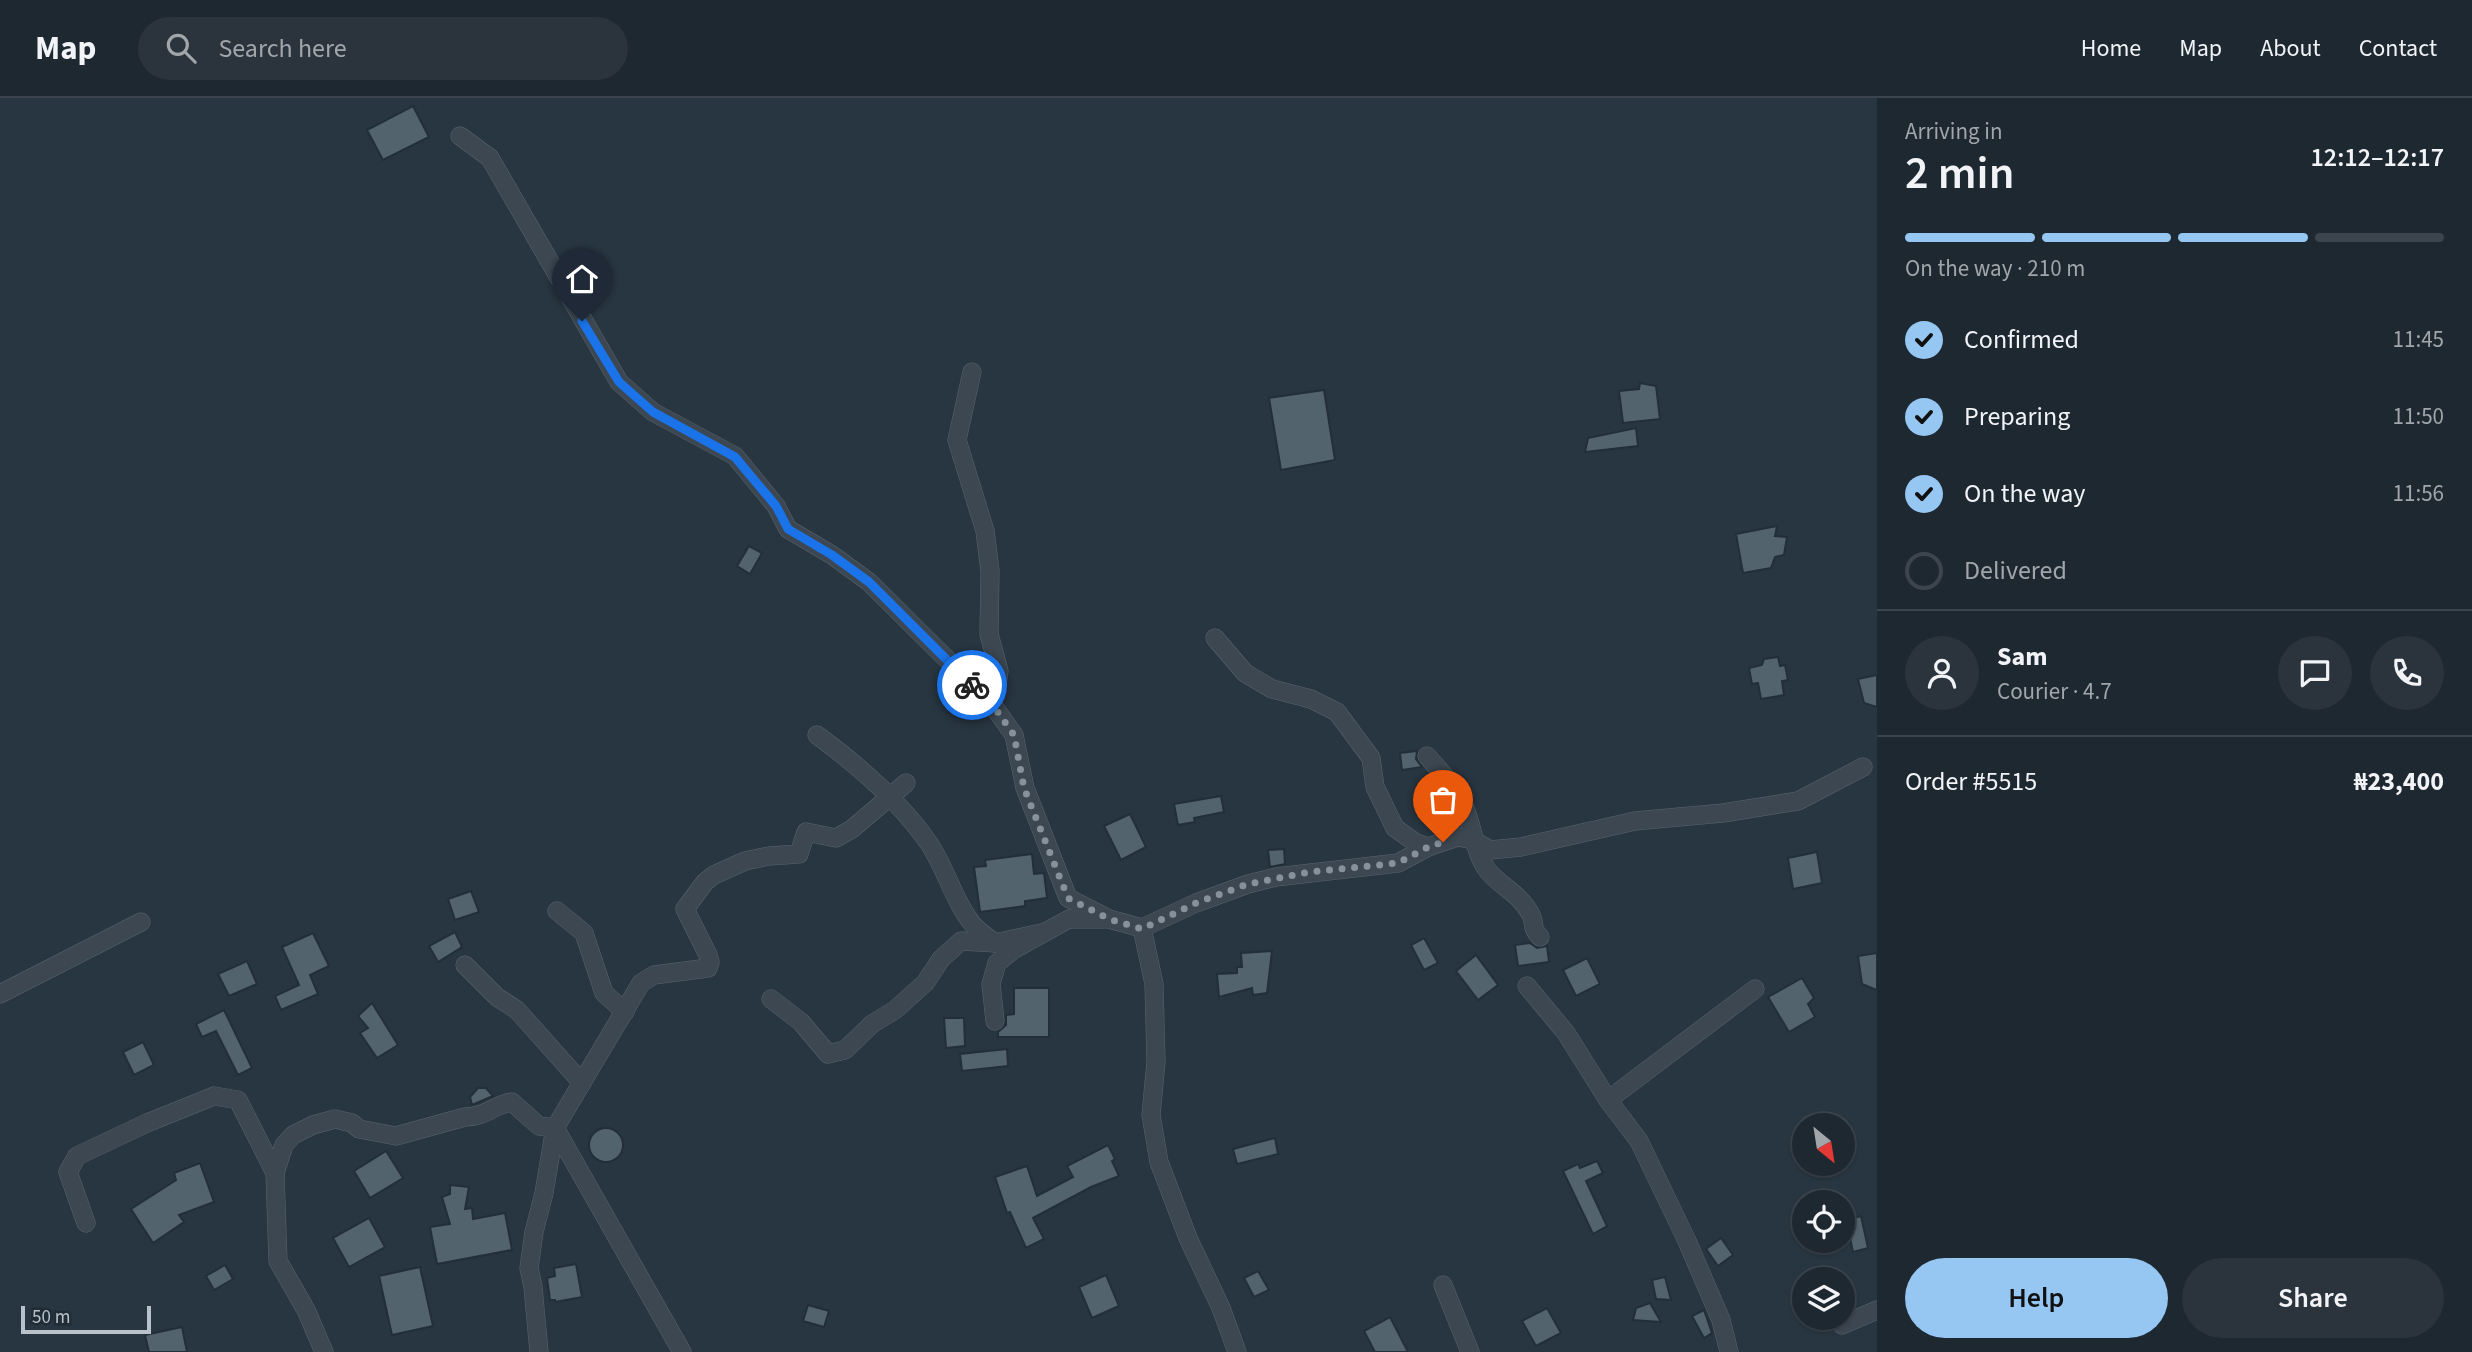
<!DOCTYPE html>
<html lang="en">
<head>
<meta charset="utf-8">
<style>
  :root { --surface:#1e2831; --page:#2b343d; --text:#f1f3f6; --muted:#a1a6ab; --line:#3c444d; --accent:#96c7f3 }
  body { margin:0; font-family:"Source Sans 3",sans-serif; background:var(--page); color:var(--text); height:100vh; display:flex; flex-direction:column; font-size:26px; white-space:nowrap }
  * { box-sizing:border-box; margin:0 }
  p { font-size:23px; color:var(--muted) }
  .icon { flex:none; width:38px; height:38px; fill:none; stroke:currentColor; stroke-width:2; stroke-linecap:round; stroke-linejoin:round }
  .map { position:relative; flex:1; overflow:hidden }
  .sheet { display:flex; flex-direction:column; background:var(--surface); width:595px }
  .sheet>* { flex:none }
  .needle { width:46px; rotate:150deg }
  .controls { position:absolute; left:1792px; top:1015px; display:grid; gap:14px }
  .controls a { display:grid; place-items:center; width:63px; height:63px; border-radius:50%; background:var(--surface); box-shadow:0 2px 5px #0004,0 0 0 2px var(--line); font-size:35px }
  .scale { position:absolute; left:21px; bottom:18px; width:130px; box-sizing:border-box; padding-left:7px; border:4px solid #b9c2cb; border-top:0; font-size:19px; line-height:24px; white-space:nowrap; color:#b9c2cb; -webkit-text-stroke:5px #212d36; paint-order:stroke }
  .pin { position:absolute; display:grid; place-items:center; width:60px; height:60px; color:#fff; margin:-72px -30px; border-radius:50% 50% 50% 0; rotate:-45deg; box-shadow:0 0 7px #0007 }
  .pin .icon { rotate:45deg }
  .courier { position:absolute; display:grid; place-items:center; width:70px; height:70px; margin:-35px; border:5px solid #1a73e8; border-radius:50%; background:#fff; color:#222; box-shadow:0 2px 9px #0007 }
  .overview em { font-style:normal; font-weight:600 }
  .overview div { display:flex; flex-direction:column-reverse }
  .overview { display:flex; align-items:center; justify-content:space-between; height:119px; padding:0 28px }
  h1 { font-size:46px; font-weight:600; line-height:52px }
  .bar { display:grid; grid-template-columns:repeat(4,1fr); gap:10px 7px; align-content:center; height:84px; padding:0 28px }
  .bar i { height:9px; border-radius:5px; background:var(--line) }
  .bar .on { background:var(--accent) }
  .bar p { grid-column:span 4 }
  .line { display:flex; align-items:center; gap:18px; padding:0 28px; border-top:2px solid var(--line) }
  .line div { flex:1 }
  .round { display:grid; place-items:center; flex:none; width:74px; height:74px; border-radius:37px; background:var(--page) }
  ol { padding:0 28px; list-style:none }
  li { display:flex; align-items:center; gap:21px; height:77px }
  li p { margin-inline-start:auto }
  li .icon { padding:7px; border-radius:50%; background:var(--accent); color:#111; stroke-width:4 }
  li:last-child { color:var(--muted) }
  li i { width:38px; height:38px; border:4px solid var(--line); border-radius:50% }
  .cta { display:flex; gap:14px; margin-top:auto; padding:14px 28px }
  .cta a { flex:1; height:80px; border-radius:42px; background:var(--accent); color:#111; font-size:28px; font-weight:600; line-height:80px; text-align:center }
  .cta a+a { background:var(--page); color:var(--text) }
  header { display:flex; align-items:center; gap:42px; box-sizing:border-box; height:98px; padding:0 35px; background:var(--surface); border-bottom:2px solid var(--line) }
  header strong { font-size:33px }
  nav { display:flex; gap:38px; margin-inline-start:auto; font-size:24px }
  .search { width:490px; height:63px; background:var(--page); display:flex; align-items:center; gap:18px; box-sizing:border-box; padding:0 24px; border-radius:38px; color:var(--muted); font-size:26px }
  main { display:flex; flex:1; min-height:0 }
  .map>svg:first-child { display:block }
  .building { fill:#53636e; stroke:#232f38; stroke-width:2 }
  .lines { fill:none; stroke-linecap:round; stroke-linejoin:round }
  .minor-casing { stroke:#5a656e; stroke-width:19 }
  .minor { stroke:#3c4751; stroke-width:18 }
  .done { stroke:#86919b; stroke-width:7; stroke-dasharray:0 12.6 }
  .route { stroke:#1a73e8; stroke-width:9 }
</style>
</head>
<body>
<header>
<strong>Map</strong>
<div class="search"><svg class="icon" aria-label="search" viewBox="0 0 24 24"><circle cx="10" cy="10" r="6"/><path d="M15 15l6 6"/></svg>Search here</div>
<nav><a>Home</a><a>Map</a><a>About</a><a>Contact</a></nav>
</header>
<main>
<div class="map">
<svg width="1877" height="1254" viewBox="0 0 1877 1254">
  <rect width="100%" height="100%" fill="#283641"/>
  <g class="building">
    <path d="M413,8L429,39L383,62L367,32Z"/>
    <path d="M1640,285L1656,288L1660,321L1623,325L1619,293L1639,291Z"/>
    <path d="M1324,292L1335,362L1281,372L1269,300Z"/>
    <path d="M1636,330L1638,348L1585,354L1588,340Z"/>
    <path d="M1777,428L1775,438L1787,439L1784,457L1775,459L1771,470L1743,475L1736,436Z"/>
    <path d="M749,448L762,455L750,476L737,468Z"/>
    <path d="M1778,559L1780,568L1785,567L1788,582L1782,583L1784,597L1761,601L1758,585L1752,586L1749,570L1762,567L1764,561Z"/>
    <path d="M1877,577V609L1864,605L1858,581Z"/>
    <path d="M1417,653L1416,661L1422,669L1402,672L1400,655Z"/>
    <path d="M1221,698L1224,714L1194,720L1195,724L1178,727L1174,706Z"/>
    <path d="M1130,716L1146,749L1121,762L1104,728Z"/>
    <path d="M1284,751L1285,766L1270,769L1268,752Z"/>
    <path d="M1817,754L1822,785L1793,791L1788,760Z"/>
    <path d="M1032,756L1034,776L1044,775L1047,800L1025,803V808L980,814L974,769L986,768L985,762Z"/>
    <path d="M471,793L479,814L455,822L448,801Z"/>
    <path d="M455,834L462,849L438,864L429,848Z"/>
    <path d="M313,835L329,868L310,877L318,896L281,912L275,898L299,887L282,849Z"/>
    <path d="M1424,840L1438,865L1424,872L1411,847Z"/>
    <path d="M1530,845L1537,850L1547,848L1549,864L1518,868L1515,847Z"/>
    <path d="M1272,853L1267,895L1253,897L1252,890L1219,899L1217,876L1237,875V869H1242L1241,855Z"/>
    <path d="M1877,855V892L1862,886L1858,858Z"/>
    <path d="M1476,857L1498,887L1478,902L1456,873Z"/>
    <path d="M1587,860L1600,886L1576,898L1563,872Z"/>
    <path d="M247,863L257,886L229,898L218,876Z"/>
    <path d="M1802,880L1814,900L1808,906L1815,919L1789,934L1768,899Z"/>
    <path d="M1014,890H1049V939H998V934L1006,927V917L1014,916Z"/>
    <path d="M372,905L398,947L377,960L360,935L368,930L358,918Z"/>
    <path d="M224,912L252,970L238,977L216,933L202,939L196,926Z"/>
    <path d="M944,920H964L965,948L946,950Z"/>
    <path d="M143,944L154,967L134,977L123,954Z"/>
    <path d="M1007,951L1008,968L962,973L960,956Z"/>
    <path d="M478,990H486L493,998L472,1007L470,999Z"/>
    <circle cx="606" cy="1047" r="17"/>
    <path d="M1275,1040L1278,1056L1237,1066L1233,1051Z"/>
    <path d="M1108,1047L1115,1061L1112,1063L1119,1078L1091,1089L1033,1120L1044,1141L1026,1150L1010,1114L1007,1115L995,1079L1027,1068L1037,1098L1073,1079L1067,1068Z"/>
    <path d="M386,1053L403,1080L370,1100L354,1073Z"/>
    <path d="M1597,1063L1603,1075L1586,1083L1607,1128L1593,1136L1563,1073L1578,1066L1580,1070Z"/>
    <path d="M200,1065L214,1104L179,1117L184,1124L153,1145L131,1111L176,1082L174,1075Z"/>
    <path d="M450,1087L469,1089L465,1111L472,1110L473,1121L505,1115L512,1152L437,1166L430,1129L450,1126L442,1099L450,1096Z"/>
    <path d="M1861,1118L1868,1150L1853,1154L1846,1122Z"/>
    <path d="M369,1120L385,1149L349,1169L333,1140Z"/>
    <path d="M1721,1140L1733,1157L1718,1168L1706,1151Z"/>
    <path d="M576,1166L582,1199L555,1204V1202H550L547,1180L555,1178L554,1170Z"/>
    <path d="M225,1167L233,1181L214,1192L206,1178Z"/>
    <path d="M420,1169L433,1228L392,1237L379,1178Z"/>
    <path d="M1258,1173L1269,1192L1254,1199L1244,1180Z"/>
    <path d="M1106,1177L1119,1208L1092,1220L1079,1189Z"/>
    <path d="M1665,1179L1671,1202L1656,1201L1652,1182Z"/>
    <path d="M1650,1205L1661,1224L1633,1222L1636,1210Z"/>
    <path d="M808,1207L829,1213L824,1229L803,1223Z"/>
    <path d="M1547,1210L1561,1235L1536,1248L1522,1223Z"/>
    <path d="M1704,1212L1712,1235L1704,1240L1692,1218Z"/>
    <path d="M1390,1219L1408,1254H1375L1364,1233Z"/>
    <path d="M182,1229L187,1254H149L145,1237Z"/>
  </g>
  <g class="lines">
    <g class="minor-casing">
      <g id="minor">
        <path d="M460,38L490,60L619,284L653,314L735,358L776,408L788,431L832,457L869,484L992,606L1014,637L1025,690L1068,800L1109,821L1142,830L1154,886L1156,964L1151,1017L1159,1064L1188,1140L1221,1210L1237,1254"/>
        <path d="M972,274L957,342L985,433L990,473L989,536L999,573L996,594L992,606"/>
        <path d="M1215,540L1245,575L1272,591L1311,601L1337,614L1371,660L1375,689L1395,730L1416,745L1428,749"/>
        <path d="M817,637C859,668 901,704 930,747C947,773 954,804 974,828C980,834 988,840 995,845L1041,835"/>
        <path d="M1427,658C1442,675 1460,694 1467,716C1474,735 1475,756 1488,773C1500,788 1520,796 1530,815C1536,824 1530,829 1540,839"/>
        <path d="M557,813L584,835L604,895L625,914"/>
        <path d="M1142,830L1196,805L1248,786L1276,779L1398,765L1428,749L1458,739L1473,742L1490,752L1521,749L1635,723L1723,715L1798,703L1863,669"/>
        <path d="M465,867L497,899L517,912L582,985"/>
        <path d="M1527,888L1566,935L1608,1002L1639,1043L1687,1143L1721,1222L1729,1254"/>
        <path d="M0,896L141,824"/>
        <path d="M771,901L801,924L828,956L845,952L872,926L895,912L925,885L941,861L961,843L995,845"/>
        <path d="M995,923L991,886L997,865L1013,852L1069,821H1105"/>
        <path d="M1608,1002L1755,891"/>
        <path d="M275,1075L284,1047L293,1037L313,1027L335,1021L352,1025L359,1031L396,1038L465,1019C487,1019 496,1005 512,1004L539,1028L555,1030L682,1254"/>
        <path d="M86,1125L68,1074L77,1058L147,1025L214,998L238,1002L275,1075L278,1163L306,1212L324,1254"/>
        <path d="M1443,1187L1470,1254"/>
        <path d="M1842,1227L1877,1212"/>
        <path d="M539,1254L533,1189L529,1170L534,1134L544,1095L555,1030L641,885L654,877L708,870L710,864L708,857L685,811L705,784L714,777L745,763L769,758L799,756L806,734L836,740L852,731L906,685"/>
      </g>
    </g>
    <use href="#minor" class="minor"/>
  </g>
  <g class="lines">
    <path class="done" d="M972,587L992,606L1014,637L1024,690L1068,800L1109,821L1142,831L1196,805L1248,786L1310,774L1398,765L1428,749L1443,744"/>
    <path class="route" d="M582,223L619,284L653,314L735,359L776,408L788,431L832,457L869,484L972,587"/>
  </g>
</svg>
<div class="controls">
<a><svg class="needle" viewBox="-14 -14 28 28"><path d="M0-13l5 13h-10z" fill="#e53935"/><path d="M0 13l5-13h-10z" fill="#a1a6ab"/></svg></a>
<a><svg class="icon" aria-label="locate" viewBox="0 0 24 24"><circle cx="12" cy="12" r="6"/><path d="M12 2v4M12 18v4M2 12h4M18 12h4"/></svg></a>
<a><svg class="icon" aria-label="layers" viewBox="0 0 24 24"><path d="M12 4l9 5-9 5-9-5zM3 14l9 5 9-5"/></svg></a>
</div>
<div class="scale">50 m</div>
<div class="pin" style="left:1443px;top:744px;background:#ea580c"><svg class="icon" aria-label="bag" viewBox="0 0 24 24"><path d="M5 8h14l-1 12H6zM9 8a3 3 0 0 1 6 0"/></svg></div>
<div class="pin" style="left:582px;top:223px;background:#1f2937"><svg class="icon" aria-label="home" viewBox="0 0 24 24"><path d="M3 11l9-7 9 7M6 9v11h12V9"/></svg></div>
<div class="courier" style="left:972px;top:587px"><svg class="icon" aria-label="bike" viewBox="0 0 24 24"><circle cx="6" cy="16" r="4"/><circle cx="18" cy="16" r="4"/><path d="M6 16l4-8h5l3 8M10 8l3 8H6M13 5h3"/></svg></div>
</div>
<section class="sheet">
<div class="overview"><div><h1>2 min</h1><p>Arriving in</p></div><em>12:12–12:17</em></div>
<div class="bar"><i class="on"></i><i class="on"></i><i class="on"></i><i></i><p>On the way · 210 m</p></div>
<ol>
<li><svg class="icon" aria-label="check" viewBox="0 0 24 24"><path d="M5 12l5 5 9-10"/></svg>Confirmed<p>11:45</p></li>
<li><svg class="icon" aria-label="check" viewBox="0 0 24 24"><path d="M5 12l5 5 9-10"/></svg>Preparing<p>11:50</p></li>
<li><svg class="icon" aria-label="check" viewBox="0 0 24 24"><path d="M5 12l5 5 9-10"/></svg>On the way<p>11:56</p></li>
<li><i></i>Delivered</li>
</ol>
<div class="line" style="height:126px"><a class="round"><svg class="icon" aria-label="person" viewBox="0 0 24 24"><circle cx="12" cy="8" r="4"/><path d="M4 21q1-7 8-7t8 7"/></svg></a><div><b>Sam</b><p>Courier · 4.7</p></div><a class="round"><svg class="icon" aria-label="chat" viewBox="0 0 24 24"><path d="M4 5h16v11H9l-5 4z"/></svg></a><a class="round"><svg class="icon" aria-label="phone" viewBox="0 0 24 24"><path d="M5 4h4l2 5-3 2q2 4 5 5l2-3 5 2v4C11 20 4 13 5 4z"/></svg></a></div>
<div class="line" style="height:91px"><div>Order #5515</div><b>₦23,400</b></div>
<div class="cta"><a>Help</a><a>Share</a></div>
</section>
</main>
</body>
</html>
